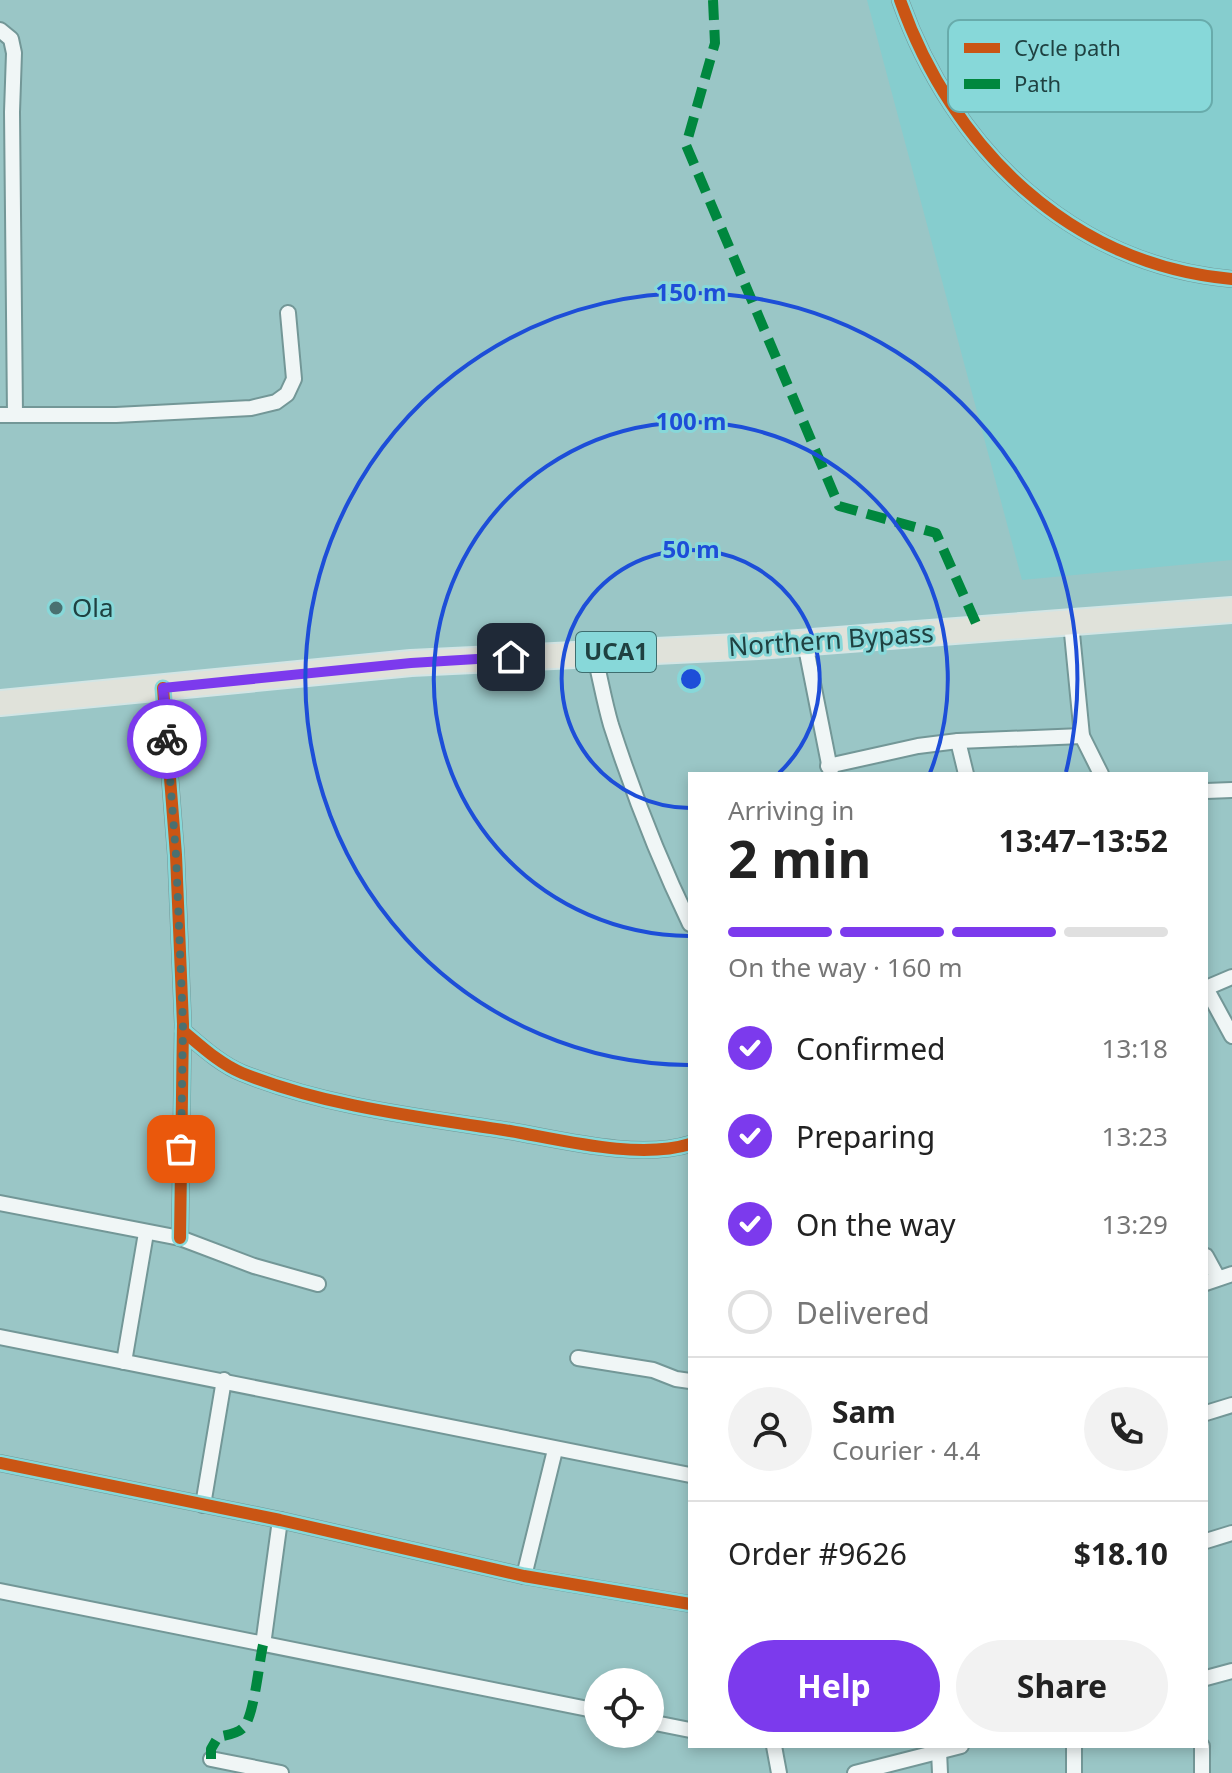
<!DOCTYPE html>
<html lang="en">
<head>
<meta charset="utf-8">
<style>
  :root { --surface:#fff; --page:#f2f2f2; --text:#222; --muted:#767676; --line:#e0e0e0; --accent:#7c3aed }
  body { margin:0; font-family:"Noto Sans",sans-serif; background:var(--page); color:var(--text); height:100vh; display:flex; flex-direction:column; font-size:30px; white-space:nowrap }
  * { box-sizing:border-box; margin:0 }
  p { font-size:26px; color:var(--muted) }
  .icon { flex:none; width:44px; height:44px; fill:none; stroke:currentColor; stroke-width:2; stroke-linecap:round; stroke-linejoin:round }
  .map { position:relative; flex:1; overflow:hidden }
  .drawer { position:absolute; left:688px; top:772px; width:520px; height:976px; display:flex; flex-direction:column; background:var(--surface); border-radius:0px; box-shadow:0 4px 12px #0003 }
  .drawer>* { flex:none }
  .controls { position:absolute; left:584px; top:1668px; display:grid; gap:16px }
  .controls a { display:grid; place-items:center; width:80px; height:80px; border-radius:50%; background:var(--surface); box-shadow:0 4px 12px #0003; font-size:40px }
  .pin { position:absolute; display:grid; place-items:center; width:68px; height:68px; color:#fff; margin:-34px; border-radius:16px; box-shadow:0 4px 12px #0006 }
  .courier { position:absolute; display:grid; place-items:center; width:80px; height:80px; margin:-40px; border:6px solid #7c3aed; border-radius:50%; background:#fff; color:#222; box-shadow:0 2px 10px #0007 }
  .overview em { font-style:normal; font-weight:700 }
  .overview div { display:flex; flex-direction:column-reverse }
  .overview { display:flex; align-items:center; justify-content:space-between; height:136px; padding:0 40px }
  h1 { font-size:52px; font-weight:700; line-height:60px }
  .bar { display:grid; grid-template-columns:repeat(4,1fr); gap:12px 8px; align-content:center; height:96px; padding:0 40px }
  .bar i { height:10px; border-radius:6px; background:var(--line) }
  .bar .current { background:var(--accent) }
  .bar p { grid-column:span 4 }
  .line { display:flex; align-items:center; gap:20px; padding:0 40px; border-top:2px solid var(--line) }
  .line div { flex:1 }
  .round { display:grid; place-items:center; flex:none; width:84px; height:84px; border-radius:42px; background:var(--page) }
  ol { padding:0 40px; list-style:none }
  li { display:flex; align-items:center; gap:24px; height:88px }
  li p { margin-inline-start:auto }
  li .icon { padding:8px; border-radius:50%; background:var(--accent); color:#fff; stroke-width:4 }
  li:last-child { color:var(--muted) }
  li i { width:44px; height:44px; border:4px solid var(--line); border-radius:50% }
  .primary-button { display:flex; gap:16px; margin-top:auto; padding:16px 40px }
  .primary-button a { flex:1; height:92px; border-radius:48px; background:var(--accent); color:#fff; font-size:32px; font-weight:700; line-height:92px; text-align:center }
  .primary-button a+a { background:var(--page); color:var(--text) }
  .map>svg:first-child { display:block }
  .built { fill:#86cdce }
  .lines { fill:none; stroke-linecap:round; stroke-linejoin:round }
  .minor-casing { stroke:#739797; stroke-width:18 }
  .primary-casing { stroke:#d2e5e5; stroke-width:28 }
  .minor { stroke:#f0f6f6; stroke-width:14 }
  .primary { stroke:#e0e2da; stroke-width:24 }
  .quiet { stroke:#00873e; stroke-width:10; stroke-dasharray:20 10; stroke-linecap:butt }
  .cycleway-casing { stroke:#87d8d9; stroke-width:17 }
  .cycleway { stroke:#ca5514; stroke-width:12 }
  .done { stroke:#4a7070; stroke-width:8; stroke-dasharray:0 14.4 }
  .route { stroke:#7c3aed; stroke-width:10 }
  .ring { fill:none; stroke:#1d4ed8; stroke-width:4 }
  .poi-dot { fill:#4a7070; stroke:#87d8d9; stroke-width:3 }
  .labels { text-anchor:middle; stroke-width:6; stroke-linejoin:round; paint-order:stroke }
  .shield { fill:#87d8d9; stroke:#3e6e6f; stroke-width:2 }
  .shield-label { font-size:24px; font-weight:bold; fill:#1f4141 }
  .poi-label { font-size:26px; fill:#1f4141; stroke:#87d8d9; text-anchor:start }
  .street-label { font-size:26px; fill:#1f4141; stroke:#87d8d9 }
  .key { fill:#87d8d9; stroke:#68abab; stroke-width:2 }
  .key-label { font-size:22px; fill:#1f4141 }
  .centre { fill:#1d4ed8; stroke:#87d8d9; stroke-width:4 }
  .ring-label { font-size:24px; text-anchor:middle; font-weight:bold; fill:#1d4ed8; stroke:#87d8d9; stroke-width:6; stroke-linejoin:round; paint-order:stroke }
</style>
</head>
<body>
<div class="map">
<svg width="1232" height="1773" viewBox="0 0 1232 1773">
  <rect width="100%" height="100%" fill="#9ac6c6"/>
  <path class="built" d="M867,0H1232V560L1022,580Z"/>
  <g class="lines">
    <g class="minor-casing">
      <g id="minor">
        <path d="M900,0C952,148 1071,265 1232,279"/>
        <path d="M0,30L11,39L14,53L12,112L15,414"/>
        <path d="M0,415H116L251,408L276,402L287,394L294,379L288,313"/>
        <path d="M1071,623L1082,736L1101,774"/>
        <path d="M805,643L831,774"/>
        <path d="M594,653C600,677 604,701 611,725C633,793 659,860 690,924"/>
        <path d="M163,688L176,855L183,1024L180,1238"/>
        <path d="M958,741L966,774"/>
        <path d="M828,766L918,746L958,741L1082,736"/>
        <path d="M1206,791L1232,790"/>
        <path d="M1206,988L1232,1036"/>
        <path d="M1206,988L1232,977"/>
        <path d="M183,1031C201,1046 220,1064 242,1073C327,1107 420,1117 510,1131C562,1140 639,1160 690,1144"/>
        <path d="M0,1203L180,1238L254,1266L318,1284"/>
        <path d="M1206,1256L1218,1278"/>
        <path d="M1206,1283L1232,1274"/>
        <path d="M0,1337L690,1475"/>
        <path d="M578,1358L653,1370L676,1379L690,1381"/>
        <path d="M124,1362L146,1233"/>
        <path d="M1206,1413L1232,1405"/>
        <path d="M0,1463L280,1520L524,1576L690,1604"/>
        <path d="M203,1505L224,1380"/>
        <path d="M1206,1541L1232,1533"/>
        <path d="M524,1576L555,1450"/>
        <path d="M0,1591L598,1711"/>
        <path d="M263,1645L280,1520"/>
        <path d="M1206,1678L1232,1671"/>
        <path d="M650,1722L690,1730"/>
        <path d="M774,1746L779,1773"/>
        <path d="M1074,1746V1773"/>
        <path d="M939,1751L940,1773"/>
        <path d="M211,1759L281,1773"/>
        <path d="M855,1773L961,1746"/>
        <path d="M1202,1773V1746"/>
      </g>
    </g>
    <g class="primary-casing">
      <path id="primary" d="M0,703L411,663L758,646L1232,610"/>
    </g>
    <use href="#minor" class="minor"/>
    <use href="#primary" class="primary"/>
    <g class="quiet">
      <path d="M713,0L715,43L686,145L839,506L936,533L979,630"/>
      <path d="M211,1759V1749L218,1737C226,1735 237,1734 243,1728C254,1718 259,1662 263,1645"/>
    </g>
    <g class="cycleway-casing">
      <g id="cycleway">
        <path d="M900,0C952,148 1071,265 1232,279"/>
        <path d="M163,688L176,855L183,1024L180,1238"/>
        <path d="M183,1031C201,1046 220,1064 242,1073C327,1107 420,1117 510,1131C562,1140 639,1160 690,1144"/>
        <path d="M0,1463L280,1520L524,1576L690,1604"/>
      </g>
    </g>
    <use href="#cycleway" class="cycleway"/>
  </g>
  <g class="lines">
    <path class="done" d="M167,739L176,855L183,1024L181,1149"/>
    <path class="route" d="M167,739L163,688L411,663L511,657"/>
  </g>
  <g class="ring">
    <path d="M690 808A129 129 0 1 1 779 773"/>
    <path d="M689 936A257 257 0 1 1 930 773"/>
    <path d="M688 1065A386 386 0 1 1 1066 772"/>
  </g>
  <circle class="poi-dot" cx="56" cy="608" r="8"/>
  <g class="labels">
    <rect class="shield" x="576" y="632" width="80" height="40" rx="6"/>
    <g class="shield-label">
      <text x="616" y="660">UCA1</text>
    </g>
    <g class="poi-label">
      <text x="72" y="617">Ola</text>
    </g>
    <g class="street-label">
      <text transform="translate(831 640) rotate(-4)" y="9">Northern Bypass</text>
    </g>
  </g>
  <rect x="948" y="20" width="264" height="92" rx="12" class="key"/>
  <rect x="964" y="43" width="36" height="10" fill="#ca5514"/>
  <rect x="964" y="79" width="36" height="10" fill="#00873e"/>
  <g class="key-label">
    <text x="1014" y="56">Cycle path</text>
    <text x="1014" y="92">Path</text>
  </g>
  <circle cx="691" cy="679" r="12" class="centre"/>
  <g class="ring-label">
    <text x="691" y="301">150 m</text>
    <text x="691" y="430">100 m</text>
    <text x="691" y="558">50 m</text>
  </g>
</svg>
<div class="controls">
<a><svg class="icon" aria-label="locate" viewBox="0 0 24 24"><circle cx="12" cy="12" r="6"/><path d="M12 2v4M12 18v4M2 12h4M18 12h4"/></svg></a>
</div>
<div class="pin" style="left:181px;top:1149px;background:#ea580c"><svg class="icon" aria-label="bag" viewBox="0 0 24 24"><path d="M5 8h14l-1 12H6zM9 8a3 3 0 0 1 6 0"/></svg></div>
<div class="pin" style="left:511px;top:657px;background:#1f2937"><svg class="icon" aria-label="home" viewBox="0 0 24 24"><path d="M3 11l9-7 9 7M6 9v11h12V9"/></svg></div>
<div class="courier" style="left:167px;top:739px"><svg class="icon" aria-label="bike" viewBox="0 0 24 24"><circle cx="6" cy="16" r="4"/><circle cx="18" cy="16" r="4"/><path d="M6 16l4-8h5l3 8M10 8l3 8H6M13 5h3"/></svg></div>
<section class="drawer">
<div class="overview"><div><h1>2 min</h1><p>Arriving in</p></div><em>13:47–13:52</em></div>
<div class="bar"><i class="current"></i><i class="current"></i><i class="current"></i><i></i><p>On the way · 160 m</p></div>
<ol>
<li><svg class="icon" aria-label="check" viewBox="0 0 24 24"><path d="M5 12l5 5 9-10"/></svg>Confirmed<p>13:18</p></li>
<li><svg class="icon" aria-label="check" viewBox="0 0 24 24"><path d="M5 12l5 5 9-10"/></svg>Preparing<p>13:23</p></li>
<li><svg class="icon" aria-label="check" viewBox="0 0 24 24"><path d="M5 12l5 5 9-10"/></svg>On the way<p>13:29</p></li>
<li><i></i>Delivered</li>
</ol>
<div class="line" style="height:144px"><a class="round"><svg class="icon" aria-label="person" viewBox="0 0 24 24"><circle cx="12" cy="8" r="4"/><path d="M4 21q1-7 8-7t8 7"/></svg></a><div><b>Sam</b><p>Courier · 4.4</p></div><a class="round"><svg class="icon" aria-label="phone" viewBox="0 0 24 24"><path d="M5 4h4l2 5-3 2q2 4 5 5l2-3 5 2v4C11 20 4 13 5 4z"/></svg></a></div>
<div class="line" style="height:104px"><div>Order #9626</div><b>$18.10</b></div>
<div class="primary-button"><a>Help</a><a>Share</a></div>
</section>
</div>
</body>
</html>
